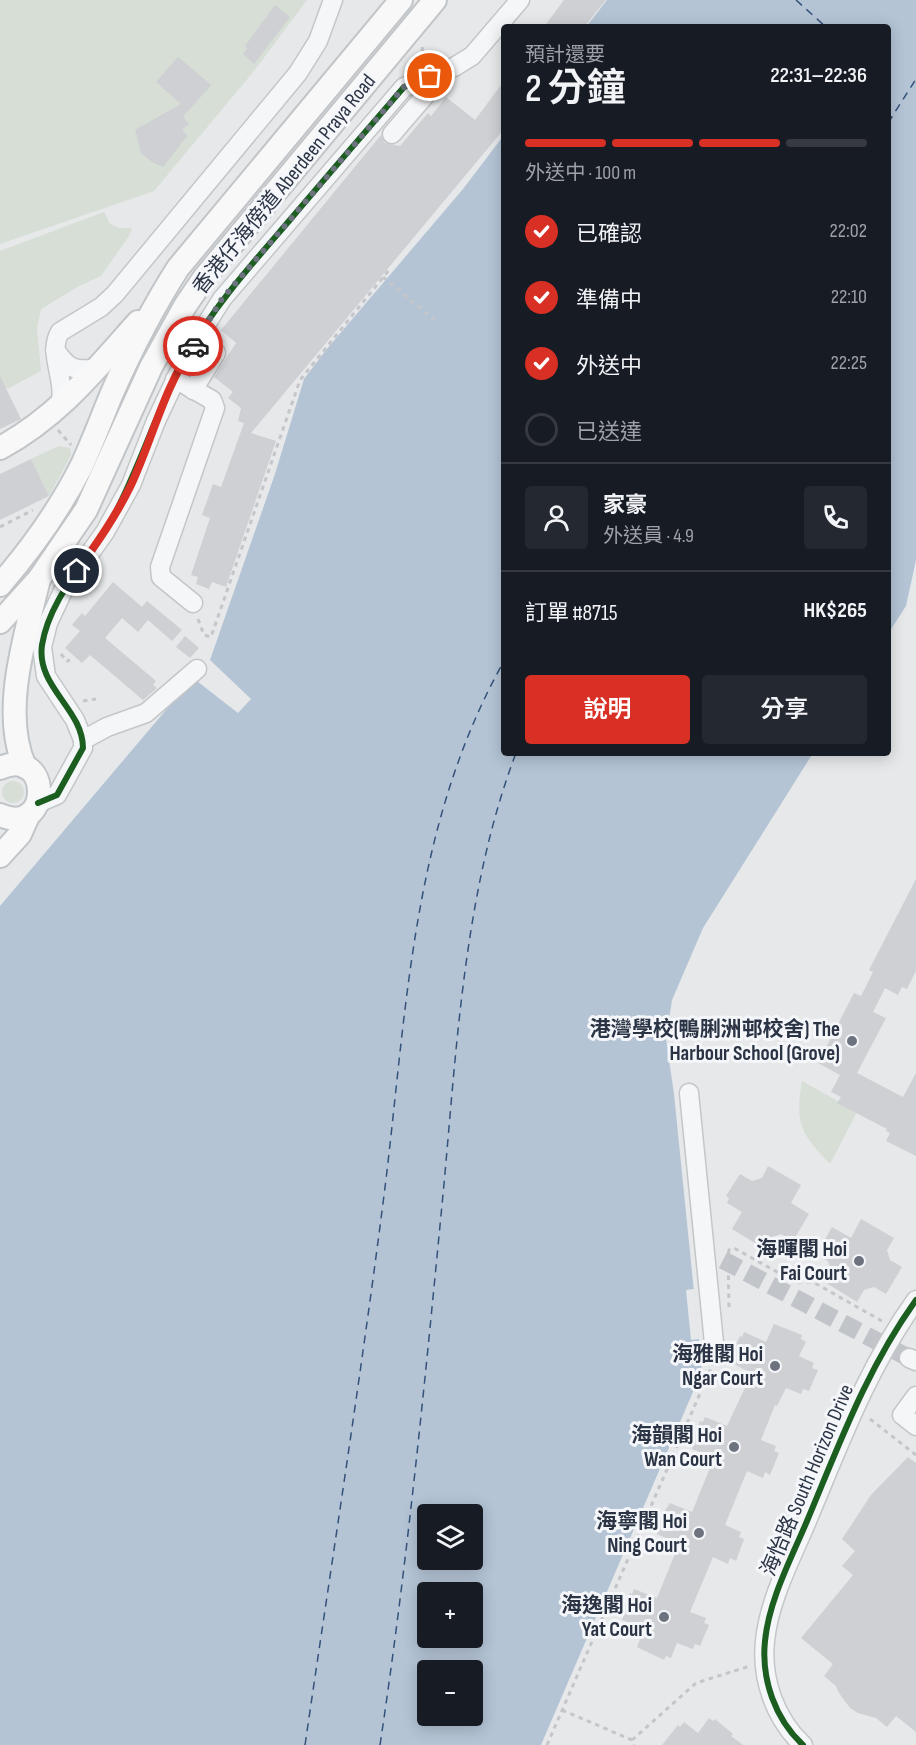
<!DOCTYPE html>
<html lang="zh-TW">
<head>
<meta charset="utf-8">
<style>
  :root { --surface:#171b24; --page:#242831; --text:#f1f3f6; --muted:#9ea1a6; --line:#363941; --accent:#d93025 }
  body { margin:0; font-family:"Sofia Sans Condensed","Noto Sans TC",sans-serif; background:var(--page); color:var(--text); height:100vh; display:flex; flex-direction:column; font-size:22px; white-space:nowrap }
  * { box-sizing:border-box; margin:0 }
  p { font-size:20px; color:var(--muted) }
  .icon { flex:none; width:33px; height:33px; fill:none; stroke:currentColor; stroke-width:2; stroke-linecap:round; stroke-linejoin:round }
  .map { position:relative; flex:1; overflow:hidden }
  .sheet { position:absolute; left:501px; top:24px; width:390px; height:732px; display:flex; flex-direction:column; background:var(--surface); border-radius:6px; box-shadow:0 3px 15px #0003 }
  .sheet>* { flex:none }
  .fabs { position:absolute; left:417px; top:1504px; display:grid; gap:12px }
  .fabs a { display:grid; place-items:center; width:66px; height:66px; border-radius:6px; background:var(--surface); box-shadow:0 3px 15px #0003; font-size:30px }
  .pin { position:absolute; display:grid; place-items:center; width:51px; height:51px; color:#fff; margin:-26px; border:3px solid #fff; border-radius:50%; box-shadow:0 2px 6px #0007 }
  .courier { position:absolute; display:grid; place-items:center; width:60px; height:60px; margin:-30px; border:4px solid #d93025; border-radius:50%; background:#fff; color:#222; box-shadow:0 2px 8px #0007 }
  .head em { font-style:normal; font-weight:600 }
  .head div { display:flex; flex-direction:column-reverse }
  .head { display:flex; align-items:center; justify-content:space-between; height:102px; padding:0 24px }
  h1 { font-size:39px; font-weight:600; line-height:45px }
  .bar { display:grid; grid-template-columns:repeat(4,1fr); gap:9px 6px; align-content:center; height:72px; padding:0 24px }
  .bar i { height:8px; border-radius:4px; background:var(--line) }
  .bar .on { background:var(--accent) }
  .bar p { grid-column:span 4 }
  .line { display:flex; align-items:center; gap:15px; padding:0 24px; border-top:2px solid var(--line) }
  .line div { flex:1 }
  .round { display:grid; place-items:center; flex:none; width:63px; height:63px; border-radius:6px; background:var(--page) }
  ol { padding:0 24px; list-style:none }
  li { display:flex; align-items:center; gap:18px; height:66px }
  li p { margin-inline-start:auto }
  li .icon { padding:6px; border-radius:50%; background:var(--accent); color:#fff; stroke-width:4 }
  li:last-child { color:var(--muted) }
  li i { width:33px; height:33px; border:3px solid var(--line); border-radius:50% }
  .primary-button { display:flex; gap:12px; margin-top:auto; padding:12px 24px }
  .primary-button a { flex:1; height:69px; border-radius:6px; background:var(--accent); color:#fff; font-size:24px; font-weight:600; line-height:69px; text-align:center }
  .primary-button a+a { background:var(--page); color:var(--text) }
  .map>svg:first-child { display:block }
  .green { fill:#d6ded6 }
  .water { fill:#b4c4d5; fill-rule:evenodd }
  .pier { fill:#e6e8ea }
  .lines { fill:none; stroke-linecap:round; stroke-linejoin:round }
  .ferry { stroke:#34527a; stroke-width:1.5; stroke-dasharray:8 6; stroke-linecap:butt }
  .building { fill:#ced0d3 }
  .minor-tunnel { stroke:#c1c4c9; stroke-width:18; stroke-dasharray:18 9; stroke-linecap:butt }
  .minor-casing { stroke:#c4c6c8; stroke-width:21 }
  .major-casing { stroke:#c2c5c8; stroke-width:26 }
  .path { stroke:#c5c6ca; stroke-width:3; stroke-dasharray:4.5 4.5; stroke-linecap:butt }
  .minor { stroke:#f5f6f7; stroke-width:18 }
  .major { stroke:#f8f8f8; stroke-width:22 }
  .cycleway-casing { stroke:#f4f6f9; stroke-width:10 }
  .cycleway { stroke:#1b5e20; stroke-width:6 }
  .done { stroke:#6c737f; stroke-width:6; stroke-dasharray:0 10.8 }
  .route { stroke:#d93025; stroke-width:8 }
  .poi-dot { fill:#6c737f; stroke:#f4f6f9; stroke-width:2 }
  .labels { text-anchor:middle; stroke-width:6; stroke-linejoin:round; paint-order:stroke }
  .street-label { font-size:21px; fill:#2b3445; stroke:#f4f6f9 }
  .poi-label { font-size:21px; font-weight:bold; fill:#2b3445; stroke:#f4f6f9; text-anchor:end }
</style>
</head>
<body>
<div class="map">
<svg width="916" height="1745" viewBox="0 0 916 1745">
  <rect width="100%" height="100%" fill="#e6e8ea"/>
  <g class="green">
    <path d="M0,0H307L254,71L154,191L0,244Z"/>
    <path d="M104,212L110,224L119,228H132L129,236L101,276L79,286L41,309L37,328L41,371L7,389L0,381V251Z"/>
    <path d="M59,446L70,448L71,455L49,496L31,459Z"/>
    <circle cx="13" cy="792" r="11"/>
    <path d="M802,1081L857,1112L830,1164C800,1133 795,1123 802,1081Z"/>
  </g>
  <g class="water">
    <path d="M607,0H916V560L906,606L888,634V27H586Z"/>
    <path d="M504,135V753H813L703,928L672,1000L666,1039L674,1094L702,1371L541,1745H0V906L193,678L238,713L251,699L210,660L275,474L304,379L326,350L463,189ZM428,1515H472V1560H428ZM428,1593H472V1638H428ZM428,1671H472V1716H428Z"/>
  </g>
  <path class="pier" d="M694,1289L699,1339L691,1340L686,1290Z"/>
  <g class="lines">
    <g class="ferry">
      <path d="M796,0L826,27"/>
      <path d="M888,123L916,79"/>
      <path d="M305,1745C331,1567 359,1389 382,1211C407,1022 408,832 504,661"/>
      <path d="M380,1745C408,1559 426,1371 444,1184C457,1042 465,887 516,753"/>
    </g>
  </g>
  <g class="building">
    <path d="M564,0H606L584,27H544Z"/>
    <path d="M275,5L290,17L254,64L243,54L247,48L245,46Z"/>
    <path d="M178,57L211,85L183,117L189,124L182,129L187,136L163,167L152,162L141,153L135,130L181,104L156,82Z"/>
    <path d="M504,81V129L251,433L276,441L226,587L212,582L209,589L196,584L198,577L191,575L210,518L202,515L213,484L221,487L244,423L238,421L241,408L228,398L233,392L214,377L236,343L221,330L381,135L385,143L400,146L428,113L431,116L446,97L475,120Z"/>
    <path d="M0,376L21,419L0,429Z"/>
    <path d="M31,459L49,496L0,520V474Z"/>
    <path d="M113,582L142,607L147,601L182,630L172,641L148,620L138,632L122,618L105,638L156,681L153,685L157,688L143,700L90,655L82,663L65,648L80,631L72,625L82,613L85,616Z"/>
    <path d="M185,636L199,648L190,658L176,647Z"/>
    <path d="M916,879V971L907,989L902,987L898,995L885,988L873,1012L886,1018L857,1073L903,1097L916,1073V1156L886,1141L890,1133L886,1131L887,1129L837,1103L841,1097L831,1092L840,1075L818,1063L854,993L861,996L873,972L869,970Z"/>
    <path d="M768,1166L801,1185L791,1203L809,1214L793,1241L781,1234L772,1237L765,1249L732,1229L742,1212L727,1203L729,1198L726,1196L740,1174L752,1181L762,1178Z"/>
    <path d="M861,1219L894,1238L887,1250L890,1260L902,1267L886,1294L874,1287L864,1290L857,1302L825,1282L831,1271L828,1261L819,1256L821,1251L819,1250L832,1227L851,1238Z"/>
    <path d="M774,1324L802,1335L801,1339L806,1342L799,1356L814,1363L812,1368L818,1370L809,1391L803,1389L801,1394L786,1388L777,1406L775,1405L761,1440L776,1446L774,1451L779,1453L770,1475L765,1472L763,1478L747,1471L725,1525L741,1532L739,1537L744,1539L736,1561L730,1558L728,1564L713,1557L690,1612L706,1618L704,1623L709,1625L700,1646L695,1644L693,1649L677,1643L671,1658L666,1656L664,1660L637,1647L644,1629L622,1620L624,1615L621,1614L630,1593L632,1594L634,1589L657,1598L679,1544L657,1534L660,1519L670,1503L692,1512L714,1458L692,1449L694,1443L691,1442L700,1421L703,1422L705,1417L727,1426L752,1373L731,1363L733,1358L730,1357L740,1336L742,1337L744,1332L766,1342Z"/>
    <path d="M908,1457L916,1463V1732L896,1716L887,1727L876,1718L858,1713L850,1708L839,1693L835,1685L824,1676L833,1664L801,1638L853,1575L842,1566L855,1551L842,1539L871,1495Z"/>
    <path d="M709,1718L713,1721L715,1719L733,1734L731,1736L743,1745H662L678,1725L680,1727L684,1722L698,1733Z"/>
  </g>
  <g class="lines">
    <path class="minor-tunnel" d="M723,1260L909,1358"/>
    <g class="minor-casing">
      <g id="minor">
        <path d="M392,134L429,91L431,76"/>
        <path d="M55,350C68,368 74,372 96,368"/>
        <path d="M175,379L212,400L215,408L160,567L161,577L193,603"/>
        <path d="M193,390L216,353L196,340"/>
        <path d="M60,406C67,380 47,353 60,332L101,307L115,294L298,73L318,41L333,0"/>
        <path d="M83,740L107,727L146,713L197,669"/>
        <path d="M38,803L57,795L83,748V740L75,720L46,676L42,647L48,623L63,591L105,532L131,485L156,421L188,353L222,299L404,87L454,67L472,56L520,0"/>
        <path d="M689,1093L714,1343"/>
        <path d="M909,1358L916,1361"/>
        <path d="M916,1396L902,1415L916,1426"/>
        <path d="M803,1745C775,1719 761,1679 765,1641C769,1600 791,1559 807,1521C839,1445 867,1368 916,1300"/>
      </g>
    </g>
    <g class="major-casing">
      <g id="major">
        <path d="M0,448C58,417 95,370 138,322"/>
        <path d="M0,585C32,548 60,509 82,465C93,441 102,417 112,393C131,350 153,307 178,268L401,0"/>
        <path d="M0,622L39,579L86,510L151,367L185,306L204,278L435,0"/>
        <path d="M25,767C0,712 26,634 39,579"/>
        <path d="M0,768C52,745 52,838 0,815"/>
        <path d="M0,856L20,834L29,814"/>
      </g>
    </g>
    <g class="path">
      <path d="M422,47L425,63"/>
      <path d="M383,277L436,321"/>
      <path d="M58,430L71,445"/>
      <path d="M0,527L33,510"/>
      <path d="M198,619L204,635L211,637L300,380L389,270"/>
      <path d="M61,654L67,661L70,660"/>
      <path d="M83,701L96,699"/>
      <path d="M729,1307L728,1257L729,1250L734,1248L795,1282H813L882,1321"/>
      <path d="M870,1419L916,1455"/>
      <path d="M562,1710L632,1740L634,1745"/>
      <path d="M632,1740L696,1683L750,1666"/>
      <path d="M547,1745L715,1359"/>
    </g>
    <use href="#minor" class="minor"/>
    <use href="#major" class="major"/>
    <g class="cycleway-casing">
      <g id="cycleway">
        <path d="M38,803L57,795L83,748C83,709 36,687 42,645C50,596 89,561 112,519C141,466 157,407 187,354C215,305 252,264 289,221C327,176 366,131 404,87L431,76"/>
        <path d="M803,1745C775,1719 761,1679 765,1641C769,1600 791,1559 807,1521C839,1445 867,1368 916,1300"/>
      </g>
    </g>
    <use href="#cycleway" class="cycleway"/>
  </g>
  <g class="lines">
    <path class="done" d="M193,346L222,299L404,87L430,76"/>
    <path class="route" d="M77,571C97,543 116,516 131,485C152,440 164,388 193,346"/>
  </g>
  <g class="poi-dot">
    <circle cx="852" cy="1041" r="6"/>
    <circle cx="859" cy="1261" r="6"/>
    <circle cx="775" cy="1366" r="6"/>
    <circle cx="734" cy="1447" r="6"/>
    <circle cx="699" cy="1533" r="6"/>
    <circle cx="664" cy="1617" r="6"/>
  </g>
  <g class="labels">
    <g class="street-label">
      <text transform="translate(284 184) rotate(-51)" y="7">香港仔海傍道 Aberdeen Praya Road</text>
      <text transform="translate(807 1480) rotate(-67)" y="7">海怡路 South Horizon Drive</text>
    </g>
    <g class="poi-label">
      <text x="840" y="1036">港灣學校(鴨脷洲邨校舍) The<tspan x="840" dy="24">Harbour School (Grove)</tspan></text>
      <text x="847" y="1256">海暉閣 Hoi<tspan x="847" dy="24">Fai Court</tspan></text>
      <text x="763" y="1361">海雅閣 Hoi<tspan x="763" dy="24">Ngar Court</tspan></text>
      <text x="722" y="1442">海韻閣 Hoi<tspan x="722" dy="24">Wan Court</tspan></text>
      <text x="687" y="1528">海寧閣 Hoi<tspan x="687" dy="24">Ning Court</tspan></text>
      <text x="652" y="1612">海逸閣 Hoi<tspan x="652" dy="24">Yat Court</tspan></text>
    </g>
  </g>
</svg>
<div class="fabs">
<a><svg class="icon" aria-label="layers" viewBox="0 0 24 24"><path d="M12 4l9 5-9 5-9-5zM3 14l9 5 9-5"/></svg></a>
<a>+</a>
<a>−</a>
</div>
<div class="pin" style="left:430px;top:76px;background:#ea580c"><svg class="icon" aria-label="bag" viewBox="0 0 24 24"><path d="M5 8h14l-1 12H6zM9 8a3 3 0 0 1 6 0"/></svg></div>
<div class="pin" style="left:77px;top:571px;background:#1f2937"><svg class="icon" aria-label="home" viewBox="0 0 24 24"><path d="M3 11l9-7 9 7M6 9v11h12V9"/></svg></div>
<div class="courier" style="left:193px;top:346px"><svg class="icon" aria-label="car" viewBox="0 0 24 24"><path d="M5 17H2v-5l4-1 3-4h7l3 4 3 1v5h-3M9 17h6M6 11h13"/><circle cx="7" cy="17" r="2"/><circle cx="17" cy="17" r="2"/></svg></div>
<section class="sheet">
<div class="head"><div><h1>2 分鐘</h1><p>預計還要</p></div><em>22:31–22:36</em></div>
<div class="bar"><i class="on"></i><i class="on"></i><i class="on"></i><i></i><p>外送中 · 100 m</p></div>
<ol>
<li><svg class="icon" aria-label="check" viewBox="0 0 24 24"><path d="M5 12l5 5 9-10"/></svg>已確認<p>22:02</p></li>
<li><svg class="icon" aria-label="check" viewBox="0 0 24 24"><path d="M5 12l5 5 9-10"/></svg>準備中<p>22:10</p></li>
<li><svg class="icon" aria-label="check" viewBox="0 0 24 24"><path d="M5 12l5 5 9-10"/></svg>外送中<p>22:25</p></li>
<li><i></i>已送達</li>
</ol>
<div class="line" style="height:108px"><a class="round"><svg class="icon" aria-label="person" viewBox="0 0 24 24"><circle cx="12" cy="8" r="4"/><path d="M4 21q1-7 8-7t8 7"/></svg></a><div><b>家豪</b><p>外送員 · 4.9</p></div><a class="round"><svg class="icon" aria-label="phone" viewBox="0 0 24 24"><path d="M5 4h4l2 5-3 2q2 4 5 5l2-3 5 2v4C11 20 4 13 5 4z"/></svg></a></div>
<div class="line" style="height:78px"><div>訂單 #8715</div><b>HK$265</b></div>
<div class="primary-button"><a>說明</a><a>分享</a></div>
</section>
</div>
</body>
</html>
